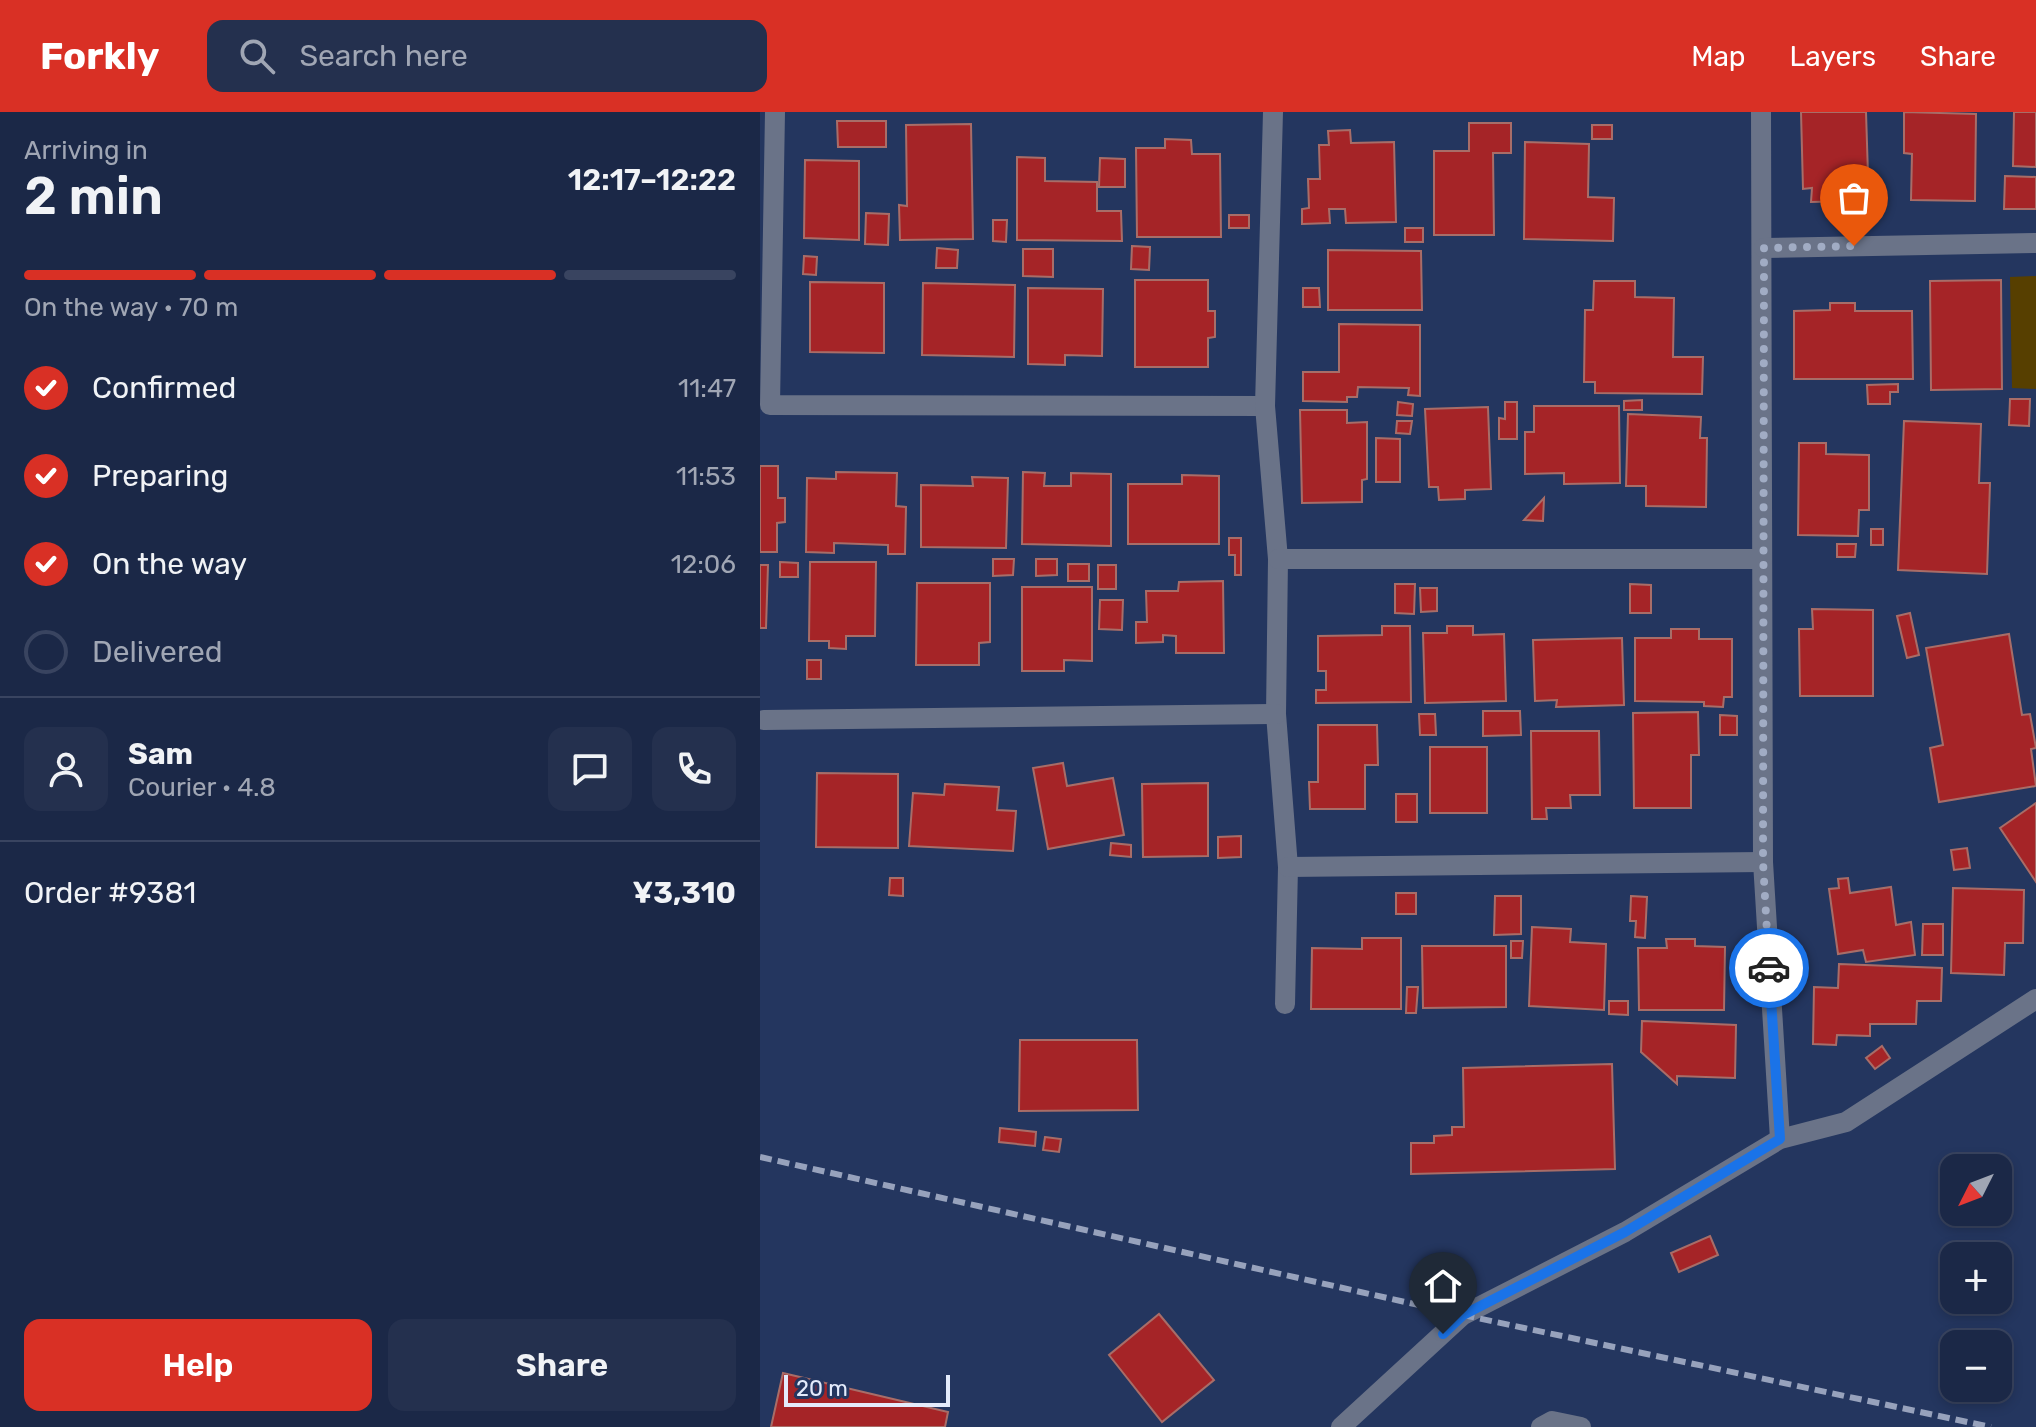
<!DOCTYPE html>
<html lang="en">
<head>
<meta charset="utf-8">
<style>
  :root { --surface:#1b2847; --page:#24304e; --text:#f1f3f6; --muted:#a0a6b4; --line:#394460; --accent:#d93025 }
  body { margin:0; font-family:Rubik,sans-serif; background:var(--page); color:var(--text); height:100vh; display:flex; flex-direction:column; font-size:30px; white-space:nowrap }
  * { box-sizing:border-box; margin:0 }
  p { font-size:26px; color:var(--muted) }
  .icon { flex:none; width:44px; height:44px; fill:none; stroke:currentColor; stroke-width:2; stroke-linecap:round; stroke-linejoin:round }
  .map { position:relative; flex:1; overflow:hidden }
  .details { display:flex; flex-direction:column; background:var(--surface); width:760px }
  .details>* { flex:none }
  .needle { width:52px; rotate:228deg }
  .tools { position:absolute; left:1180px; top:1042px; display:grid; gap:16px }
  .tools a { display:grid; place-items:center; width:72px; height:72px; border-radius:16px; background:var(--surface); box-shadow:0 4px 12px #0003,0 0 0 2px var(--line); font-size:40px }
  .scale { position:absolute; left:24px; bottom:20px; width:166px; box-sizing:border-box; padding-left:8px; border:4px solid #e4ebfb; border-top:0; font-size:22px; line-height:28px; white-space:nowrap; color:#e4ebfb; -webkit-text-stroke:6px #24365f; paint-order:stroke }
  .pin { position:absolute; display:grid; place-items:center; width:68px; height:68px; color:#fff; margin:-82px -34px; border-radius:50% 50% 50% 0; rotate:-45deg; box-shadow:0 0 8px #0007 }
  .pin .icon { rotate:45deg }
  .courier { position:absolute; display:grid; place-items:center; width:80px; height:80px; margin:-40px; border:6px solid #1a73e8; border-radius:50%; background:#fff; color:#222; box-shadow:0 2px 10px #0007 }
  .overview em { font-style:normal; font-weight:600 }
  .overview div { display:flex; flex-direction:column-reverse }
  .overview { display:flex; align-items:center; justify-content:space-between; height:136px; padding:0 24px }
  h1 { font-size:52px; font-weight:600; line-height:60px }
  .bar { display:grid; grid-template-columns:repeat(4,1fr); gap:12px 8px; align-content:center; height:96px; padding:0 24px }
  .bar i { height:10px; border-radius:6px; background:var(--line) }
  .bar .selected { background:var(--accent) }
  .bar p { grid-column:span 4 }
  .line { display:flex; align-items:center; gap:20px; padding:0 24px; border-top:2px solid var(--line) }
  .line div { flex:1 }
  .round { display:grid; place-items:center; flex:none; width:84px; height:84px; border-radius:16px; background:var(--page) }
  ol { padding:0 24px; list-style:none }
  li { display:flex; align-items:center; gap:24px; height:88px }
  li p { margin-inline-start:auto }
  li .icon { padding:8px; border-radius:50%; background:var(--accent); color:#fff; stroke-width:4 }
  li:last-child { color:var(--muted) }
  li i { width:44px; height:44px; border:4px solid var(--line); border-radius:50% }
  .primary-button { display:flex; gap:16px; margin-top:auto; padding:16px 24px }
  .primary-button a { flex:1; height:92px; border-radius:16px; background:var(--accent); color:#fff; font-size:32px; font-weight:600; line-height:92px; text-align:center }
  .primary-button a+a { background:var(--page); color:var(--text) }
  header { display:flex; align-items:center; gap:48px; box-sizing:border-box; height:112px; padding:0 40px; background:var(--accent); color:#fff }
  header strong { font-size:38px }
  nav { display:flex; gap:44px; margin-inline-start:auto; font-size:28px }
  .search { width:560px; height:72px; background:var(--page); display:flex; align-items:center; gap:20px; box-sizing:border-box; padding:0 28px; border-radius:16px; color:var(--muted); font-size:30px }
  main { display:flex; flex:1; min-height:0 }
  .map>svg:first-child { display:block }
  .green { fill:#573f00 }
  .building { fill:#a52427; stroke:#a86d68; stroke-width:2 }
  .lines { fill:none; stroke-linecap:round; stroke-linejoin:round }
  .minor { stroke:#6a7388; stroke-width:20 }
  .rail { stroke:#97a2bc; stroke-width:6; stroke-dasharray:12 6; stroke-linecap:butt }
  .done { stroke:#a1acc4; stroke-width:8; stroke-dasharray:0 14.4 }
  .route { stroke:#1a73e8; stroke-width:10 }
</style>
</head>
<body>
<header>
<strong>Forkly</strong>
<div class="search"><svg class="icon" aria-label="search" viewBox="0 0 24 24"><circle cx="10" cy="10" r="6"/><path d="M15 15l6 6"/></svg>Search here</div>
<nav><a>Map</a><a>Layers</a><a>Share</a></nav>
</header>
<main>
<section class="details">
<div class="overview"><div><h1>2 min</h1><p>Arriving in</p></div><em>12:17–12:22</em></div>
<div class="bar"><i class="selected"></i><i class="selected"></i><i class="selected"></i><i></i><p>On the way · 70 m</p></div>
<ol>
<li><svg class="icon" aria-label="check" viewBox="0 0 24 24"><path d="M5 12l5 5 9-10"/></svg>Confirmed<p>11:47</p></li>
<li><svg class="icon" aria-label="check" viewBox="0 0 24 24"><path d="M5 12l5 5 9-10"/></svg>Preparing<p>11:53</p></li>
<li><svg class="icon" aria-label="check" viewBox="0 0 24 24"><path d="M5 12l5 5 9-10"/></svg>On the way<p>12:06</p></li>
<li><i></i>Delivered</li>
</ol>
<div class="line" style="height:144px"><a class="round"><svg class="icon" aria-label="person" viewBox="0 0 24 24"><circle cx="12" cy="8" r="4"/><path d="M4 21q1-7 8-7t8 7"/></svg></a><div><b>Sam</b><p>Courier · 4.8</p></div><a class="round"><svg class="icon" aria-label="chat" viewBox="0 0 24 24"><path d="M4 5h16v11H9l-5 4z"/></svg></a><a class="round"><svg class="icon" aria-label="phone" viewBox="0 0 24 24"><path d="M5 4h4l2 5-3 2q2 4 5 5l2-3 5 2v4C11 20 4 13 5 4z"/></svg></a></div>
<div class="line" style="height:104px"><div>Order #9381</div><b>¥3,310</b></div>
<div class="primary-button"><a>Help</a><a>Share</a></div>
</section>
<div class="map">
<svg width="1276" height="1315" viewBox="0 0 1276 1315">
  <rect width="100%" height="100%" fill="#24365f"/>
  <path class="green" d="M1276,164V277L1252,276L1250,165Z"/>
  <g class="building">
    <path d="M1041,0H1106L1108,63L1091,64L1093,89L1051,90L1052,76L1043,77Z"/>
    <path d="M1144,0L1216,2L1215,89L1151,88L1152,42L1144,41Z"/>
    <path d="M1254,0H1276V55L1253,54Z"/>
    <path d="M77,9H126V35H78Z"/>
    <path d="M709,11H751V41H733L734,123H674V39H709Z"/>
    <path d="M211,12L213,127L140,128L139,93L147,94L146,13Z"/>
    <rect x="832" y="13" width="20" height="14"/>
    <path d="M590,18L591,31L634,30L636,110L586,111L585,97H569L570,111L542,112V97L549,96L548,67H560L559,33H569L568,19Z"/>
    <path d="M405,27L431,28L432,42H460L461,125H377L376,36H405Z"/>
    <path d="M765,30L829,32L828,85L854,86L853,129L764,127Z"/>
    <path d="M257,45L285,46V69L337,70V99H361L362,129L257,128Z"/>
    <path d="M340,46L365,47V75H339Z"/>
    <path d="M45,48L99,49V128L44,126Z"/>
    <path d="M1245,64L1276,65V97H1244Z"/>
    <path d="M106,101L129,102L128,133L105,132Z"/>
    <rect x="469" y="103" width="20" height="13"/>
    <path d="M233,108H247L246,130L233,129Z"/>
    <rect x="645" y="116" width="18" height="14"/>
    <path d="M372,134L390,135L389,158L371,157Z"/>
    <path d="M177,136L198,138L197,156H176Z"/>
    <path d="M263,137H293V165L263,164Z"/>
    <path d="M568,138L661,139L662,198H568Z"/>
    <path d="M44,144L57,145L56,163L43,162Z"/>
    <path d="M375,168H448V199H455V225L448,226V255H375Z"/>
    <path d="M1241,168L1242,277L1171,278L1170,169Z"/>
    <path d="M834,169H875V185L914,186L913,245H943L942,282L835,281V270H824L825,198H833Z"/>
    <path d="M50,170L124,171V241L50,240Z"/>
    <path d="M163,171L255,173L254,245L162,243Z"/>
    <path d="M268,176L343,177L342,244L305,243V253L268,252Z"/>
    <path d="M543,176H559L560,195H543Z"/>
    <path d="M1070,191H1095V199H1152L1153,267H1034V199L1070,198Z"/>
    <path d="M579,212L660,213V284L648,283L649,276L598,275L597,285H587V290L543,289V260H579Z"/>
    <path d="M1138,272V280H1130V292H1108L1107,273Z"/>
    <path d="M1250,287H1270L1269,314L1249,313Z"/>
    <path d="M882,288V298H864V289Z"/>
    <path d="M638,290L653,292L652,304L637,303Z"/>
    <path d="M745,290H757V327H739V306L745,307Z"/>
    <path d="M774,294H859L860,371L804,372V361L765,362V320H774Z"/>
    <path d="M728,295L731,377L705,378V387L679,388L678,375H669L665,297Z"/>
    <path d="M540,298H587V311L607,310V367L602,368V390L542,391Z"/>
    <path d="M868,302L941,305L940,326H947L946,395L886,394V374H866Z"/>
    <path d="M637,309H652L650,322L636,321Z"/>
    <path d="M1144,309L1221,312L1219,371H1230L1227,462L1138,458Z"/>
    <path d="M616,326L640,327V370H616Z"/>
    <path d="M1039,331H1066V342L1109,343V398H1099L1098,424L1038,423Z"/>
    <path d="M0,354H18V386H25V410L17,411V440H0Z"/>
    <path d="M76,360L137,361L136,394L146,395L145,442H128V433L74,431V441L46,440L47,366L76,367Z"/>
    <path d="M263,360L285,361L284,374H311V361L351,362V434L262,432Z"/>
    <path d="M422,363L459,364V432H368V372H422Z"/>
    <path d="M212,365L248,366L246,436L161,435V373L213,374Z"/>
    <path d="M784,386L783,409L764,408Z"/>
    <rect x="1111" y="417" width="12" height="16"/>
    <path d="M469,426H481V463H475V443H469Z"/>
    <path d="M1077,432H1096L1095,445H1077Z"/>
    <path d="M233,447H254L253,463L233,464Z"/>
    <path d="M276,447H297V463L276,464Z"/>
    <path d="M20,450L38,451V465H20Z"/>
    <path d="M50,450H116L115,524H86V537L69,536V529H49Z"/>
    <rect x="308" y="452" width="21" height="17"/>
    <path d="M0,453H8L6,516H0Z"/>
    <rect x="338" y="453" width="18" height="24"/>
    <path d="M463,469L464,541H416V524L403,523V530L376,531V510H387L386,479H418L419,470Z"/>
    <path d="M157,471H230V530L219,531V553H156Z"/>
    <path d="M635,472H655L654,502L635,501Z"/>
    <path d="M870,472L891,473V501H870Z"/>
    <path d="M262,475H332V549L304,548V559H262Z"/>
    <path d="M660,476H677V499L661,500Z"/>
    <path d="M340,488H363L362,518L339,517Z"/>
    <path d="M1052,497L1113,498V584H1040L1039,517H1053Z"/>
    <path d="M1150,501L1159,543L1147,546L1137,504Z"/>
    <path d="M622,514H650L651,590L556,591V578H566V559H558V524L622,523Z"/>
    <path d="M687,514H713V523L744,522L746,589L665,591L663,521H687Z"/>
    <path d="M911,517H939V527H972V585H964L963,595L944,594V590L875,589V526H911Z"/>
    <path d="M1249,522L1262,603L1270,602L1276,636L1271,637L1276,674L1179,690L1170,636L1183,633L1166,536Z"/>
    <path d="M862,526L864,593L796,595L797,588L775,589L773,528Z"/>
    <rect x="47" y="548" width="14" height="19"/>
    <path d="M723,599H760L761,623L723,624Z"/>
    <path d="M938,600L939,643H931V696H874L873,601Z"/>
    <path d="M659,602H675L676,623H660Z"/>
    <path d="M960,603L977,604V623H960Z"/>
    <path d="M558,613H617L618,653H605V697H550L549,670H558Z"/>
    <path d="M771,619H839L840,683H810L811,696H786L787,707H772Z"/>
    <rect x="670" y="635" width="57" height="66"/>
    <path d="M303,651L307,674L353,666L364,723L288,737L273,656Z"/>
    <path d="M57,661L138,662V736L56,735Z"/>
    <path d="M448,671V744L383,745L382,672Z"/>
    <path d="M185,672L239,675L237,698L256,699L253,739L149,734L153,681L184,683Z"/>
    <rect x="636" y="682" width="21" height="28"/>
    <path d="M1276,691V770L1240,716Z"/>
    <path d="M481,724V745L458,746V725Z"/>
    <path d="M351,731L371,733V745L350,743Z"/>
    <path d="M1207,736L1210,756L1194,758L1191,738Z"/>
    <path d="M130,766H143V784L129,783Z"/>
    <path d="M1088,766L1090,781L1131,775L1136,813L1151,810L1155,843L1106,850L1103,838L1078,842L1069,777L1079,776L1078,767Z"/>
    <path d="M1193,776L1264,778L1263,831H1245L1244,863L1191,861Z"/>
    <rect x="636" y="781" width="20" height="21"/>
    <path d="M735,784H761V822L734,823Z"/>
    <path d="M871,784L887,785L885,826L875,825L876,809H870Z"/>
    <path d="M1163,812H1183V843H1162Z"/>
    <path d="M772,815L811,817L810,830L846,832L844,898L769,894Z"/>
    <path d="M602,826H641V897H551L552,836L602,837Z"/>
    <path d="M906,827H935V834L965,835L964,898H879L878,836H907Z"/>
    <path d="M751,829H763L762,846H751Z"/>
    <path d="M662,834H746V895L663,896Z"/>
    <path d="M1079,852L1182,856L1181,889H1157L1156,912H1110V924L1077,923L1076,933L1053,932L1054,875L1078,876Z"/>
    <path d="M647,875H658L656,901H646Z"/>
    <path d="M849,889H868V903L849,902Z"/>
    <path d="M882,909L976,913L975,966L917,964V972L881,940Z"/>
    <path d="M260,928H377L378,998L259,999Z"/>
    <path d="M1122,934L1130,946L1115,957L1106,946Z"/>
    <path d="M852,952L855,1057L651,1062V1031H674V1024L692,1023V1015H704L703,956Z"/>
    <path d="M240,1016L276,1020L275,1034L239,1030Z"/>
    <path d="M285,1025L301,1027L299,1040L283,1038Z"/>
    <path d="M950,1124L958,1143L919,1160L911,1141Z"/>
    <path d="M399,1202L454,1268L402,1310L349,1243Z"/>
    <path d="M23,1261L188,1300L185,1315H11Z"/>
  </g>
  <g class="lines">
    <g class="minor">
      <path d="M15,0L10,293L505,294"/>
      <path d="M513,0L505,294L518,447L516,602L528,755L525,892"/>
      <path d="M1001,0L1003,750L1020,1027"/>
      <path d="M1004,136L1276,131"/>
      <path d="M518,447H1002"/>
      <path d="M4,608L516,602"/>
      <path d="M528,755L1003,750"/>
      <path d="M581,1315L703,1203L865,1120L1020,1027L1086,1010L1276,887"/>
      <path d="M781,1315L792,1309L821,1315"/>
    </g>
    <path class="rail" d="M0,1045L703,1203L1231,1315"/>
  </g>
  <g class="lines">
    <path class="done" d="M1009,856L1003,750L1004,136L1094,134"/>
    <path class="route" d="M683,1222L703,1203L865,1120L1020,1027L1009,856"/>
  </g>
</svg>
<div class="tools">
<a><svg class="needle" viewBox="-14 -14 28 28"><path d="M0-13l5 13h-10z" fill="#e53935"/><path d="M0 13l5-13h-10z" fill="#a0a6b4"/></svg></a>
<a>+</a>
<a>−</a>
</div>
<div class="scale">20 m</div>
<div class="pin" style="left:1094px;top:134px;background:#ea580c"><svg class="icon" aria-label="bag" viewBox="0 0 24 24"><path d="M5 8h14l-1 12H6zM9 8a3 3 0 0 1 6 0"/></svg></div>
<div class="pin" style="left:683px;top:1222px;background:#1f2937"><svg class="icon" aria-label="home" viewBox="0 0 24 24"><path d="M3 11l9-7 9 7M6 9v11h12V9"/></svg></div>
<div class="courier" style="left:1009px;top:856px"><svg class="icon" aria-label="car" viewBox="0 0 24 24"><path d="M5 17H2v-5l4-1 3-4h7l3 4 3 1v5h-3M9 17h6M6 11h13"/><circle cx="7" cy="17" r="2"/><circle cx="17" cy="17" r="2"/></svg></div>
</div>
</main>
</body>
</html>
